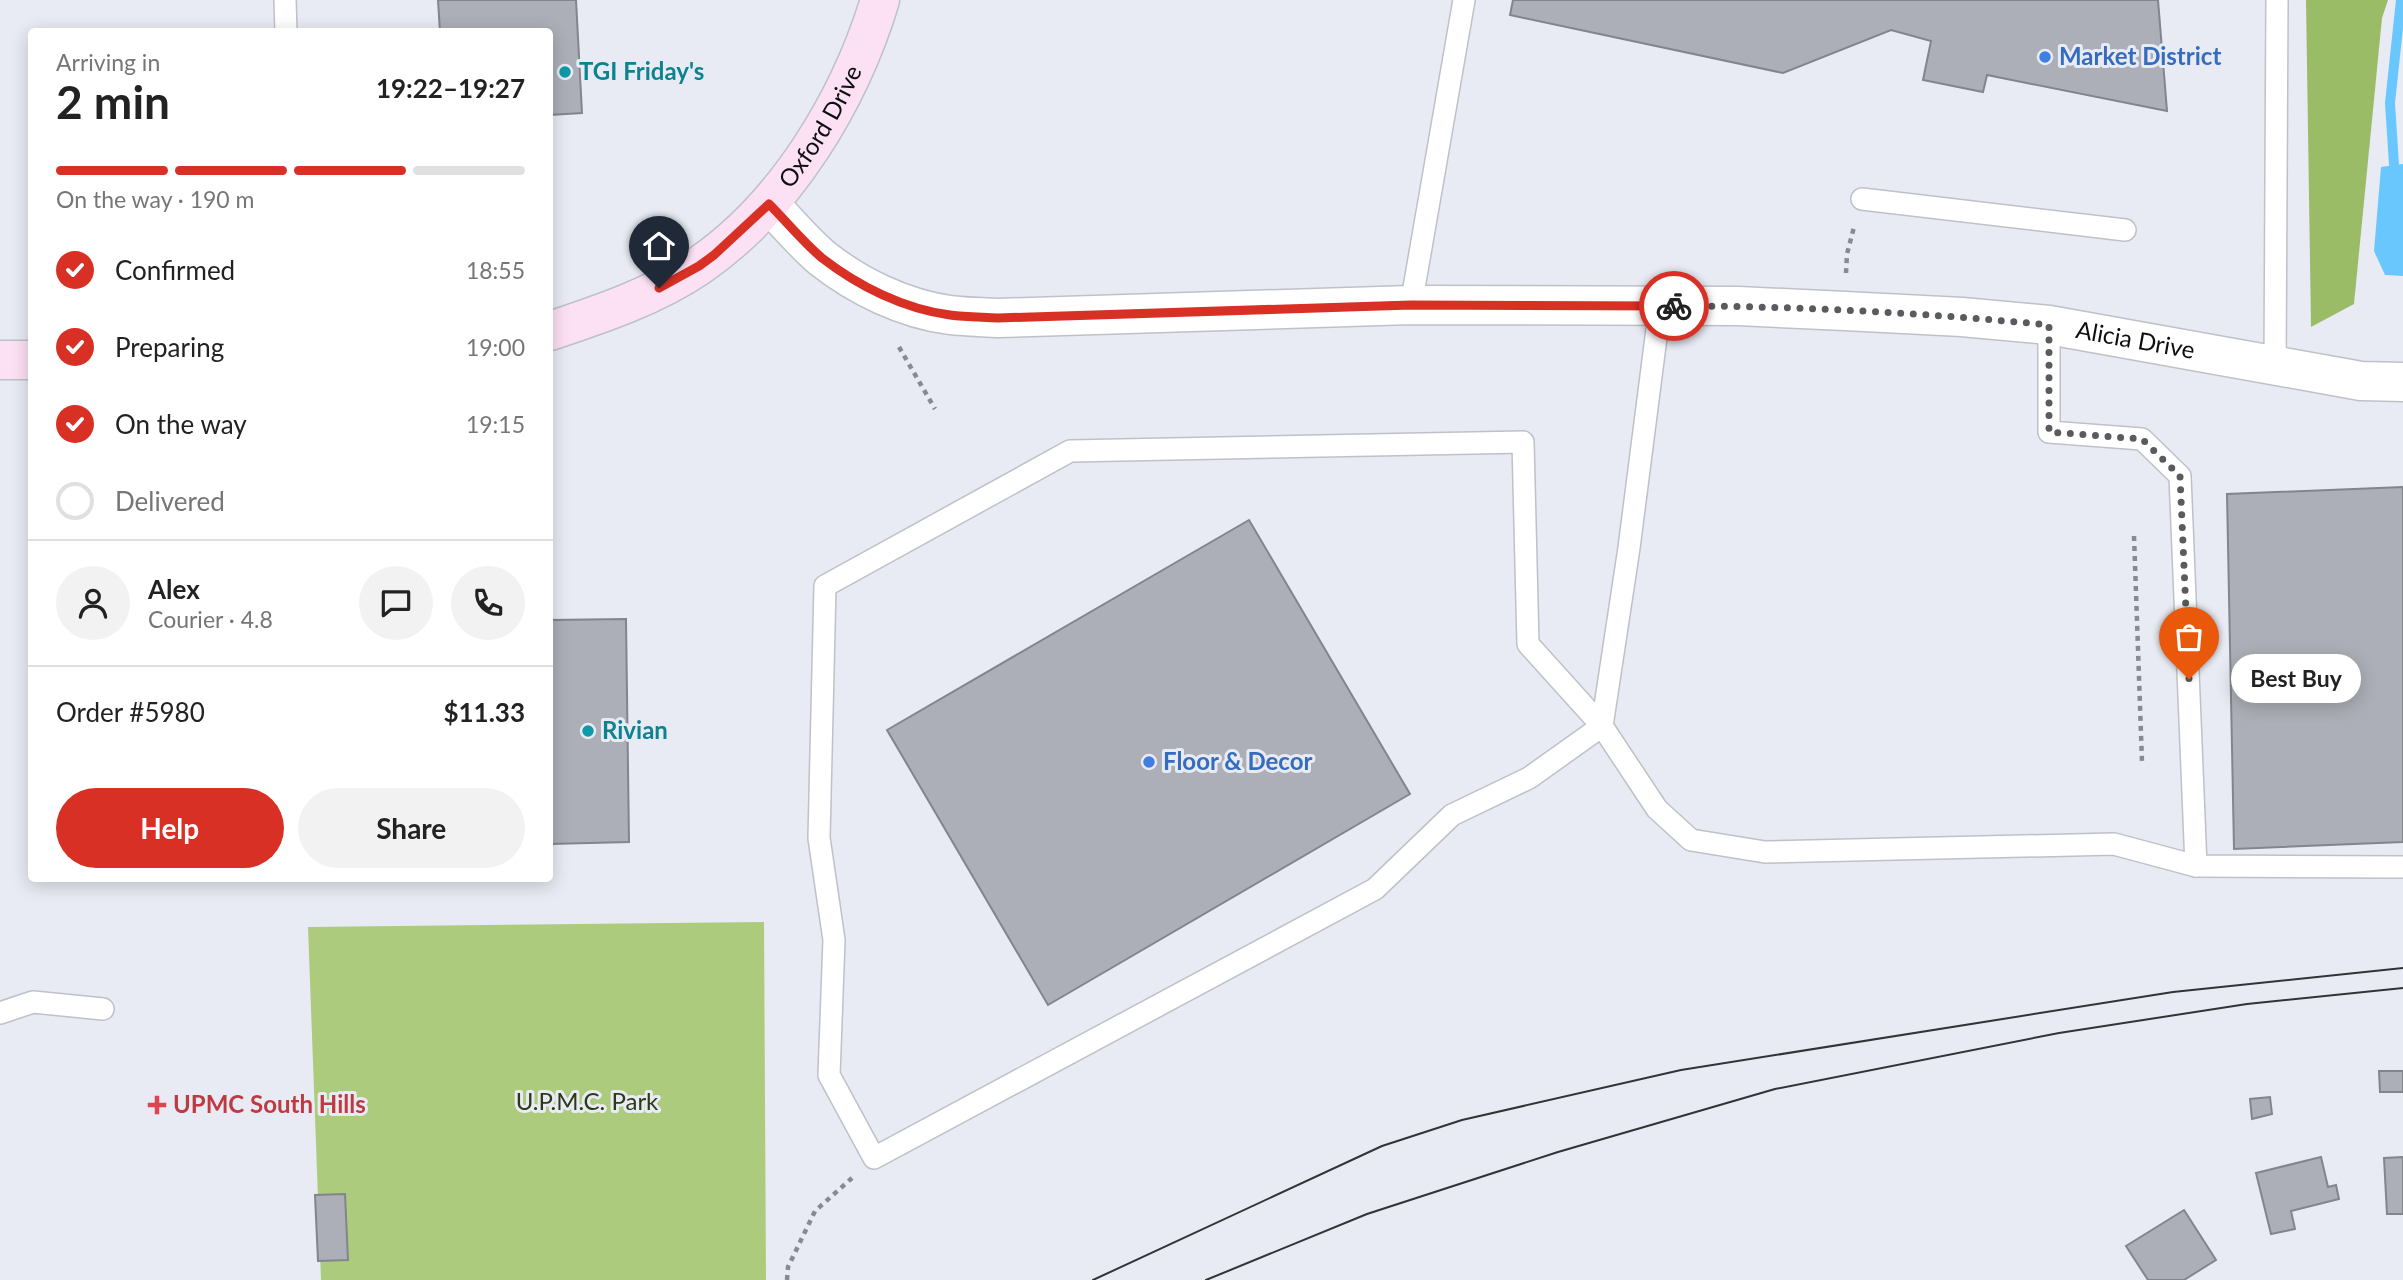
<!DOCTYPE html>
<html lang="en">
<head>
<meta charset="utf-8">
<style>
  :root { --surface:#fff; --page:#f2f2f2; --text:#222; --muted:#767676; --line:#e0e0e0; --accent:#d93025 }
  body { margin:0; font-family:Lato,sans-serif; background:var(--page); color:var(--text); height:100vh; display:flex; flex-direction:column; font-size:26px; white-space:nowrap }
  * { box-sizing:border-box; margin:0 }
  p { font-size:23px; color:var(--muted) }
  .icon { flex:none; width:38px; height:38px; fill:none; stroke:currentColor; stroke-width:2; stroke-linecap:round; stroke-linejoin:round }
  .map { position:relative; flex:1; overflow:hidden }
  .details { position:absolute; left:28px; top:28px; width:525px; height:854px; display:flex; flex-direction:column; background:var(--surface); border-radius:7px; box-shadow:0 4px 18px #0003 }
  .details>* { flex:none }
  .pin { position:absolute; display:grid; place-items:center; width:60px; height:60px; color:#fff; margin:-72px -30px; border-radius:50% 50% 50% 0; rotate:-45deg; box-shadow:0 0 7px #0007 }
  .pin .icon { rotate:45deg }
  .courier { position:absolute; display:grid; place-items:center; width:70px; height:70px; margin:-35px; border:5px solid #d93025; border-radius:50%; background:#fff; color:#222; box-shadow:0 2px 9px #0007 }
  .bubble { position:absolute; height:49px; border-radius:24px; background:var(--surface); box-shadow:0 4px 18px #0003; font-size:23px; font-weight:700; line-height:49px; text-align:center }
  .head em { font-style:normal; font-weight:700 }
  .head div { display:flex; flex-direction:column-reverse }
  .head { display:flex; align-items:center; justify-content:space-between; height:119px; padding:0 28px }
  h1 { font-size:46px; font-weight:700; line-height:52px }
  .bar { display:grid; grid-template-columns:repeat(4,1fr); gap:10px 7px; align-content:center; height:84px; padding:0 28px }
  .bar i { height:9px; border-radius:5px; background:var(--line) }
  .bar .selected { background:var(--accent) }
  .bar p { grid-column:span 4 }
  .line { display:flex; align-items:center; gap:18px; padding:0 28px; border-top:2px solid var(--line) }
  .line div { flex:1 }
  .round { display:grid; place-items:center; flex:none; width:74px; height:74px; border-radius:37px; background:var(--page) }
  ol { padding:0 28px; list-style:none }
  li { display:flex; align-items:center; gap:21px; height:77px }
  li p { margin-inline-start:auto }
  li .icon { padding:7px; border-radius:50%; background:var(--accent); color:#fff; stroke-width:4 }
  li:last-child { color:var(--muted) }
  li i { width:38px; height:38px; border:4px solid var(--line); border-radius:50% }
  .primary-button { display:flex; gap:14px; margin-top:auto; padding:14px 28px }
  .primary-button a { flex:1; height:80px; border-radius:42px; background:var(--accent); color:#fff; font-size:28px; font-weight:700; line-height:80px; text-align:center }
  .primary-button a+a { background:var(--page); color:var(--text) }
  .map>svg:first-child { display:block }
  .green { fill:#accb7d }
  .forest { fill:#9bbc66 }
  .water { fill:#6ac7fe }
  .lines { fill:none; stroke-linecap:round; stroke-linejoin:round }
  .stream { stroke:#6ac7fe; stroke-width:10 }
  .building { fill:#acafb7; stroke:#82858c; stroke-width:2 }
  .lane-casing { stroke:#bec1c8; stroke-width:24 }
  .street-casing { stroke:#bec1c8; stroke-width:41 }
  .secondary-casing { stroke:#bec1c8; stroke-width:41 }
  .path { stroke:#888a8f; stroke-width:4.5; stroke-dasharray:5 5; stroke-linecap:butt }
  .lane { stroke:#fff; stroke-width:21 }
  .street { stroke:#fff; stroke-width:38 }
  .secondary { stroke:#fce0f3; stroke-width:38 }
  .tram { stroke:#323336; stroke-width:2 }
  .done { stroke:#5a5b5f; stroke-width:7; stroke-dasharray:0 12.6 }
  .route { stroke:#d93025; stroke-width:9 }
  .shop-dot { fill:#3f7fe0; stroke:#e8ebf3; stroke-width:2.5 }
  .culture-dot { fill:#0f9aa8; stroke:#e8ebf3; stroke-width:2.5 }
  .health-dot { fill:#e0444e; stroke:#e8ebf3; stroke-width:2.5 }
  .labels { text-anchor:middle; stroke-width:6; stroke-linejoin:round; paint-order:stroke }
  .shop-label { font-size:24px; font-weight:bold; fill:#366cbe; stroke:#e8ebf3; text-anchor:start }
  .culture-label { font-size:24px; font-weight:bold; fill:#0d838f; stroke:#e8ebf3; text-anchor:start }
  .street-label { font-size:24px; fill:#0d0e10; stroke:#e8ebf3 }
  .park-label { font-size:24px; fill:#2c3a16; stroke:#e8ebf3 }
  .health-label { font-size:24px; font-weight:bold; fill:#be3a42; stroke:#e8ebf3; text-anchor:start }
</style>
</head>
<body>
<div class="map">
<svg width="2403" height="1280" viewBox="0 0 2403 1280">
  <rect width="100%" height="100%" fill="#e8ebf3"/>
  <path class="green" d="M764,922L766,1280H321L308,927Z"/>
  <path class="forest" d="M2306,0H2388L2382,18L2354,304L2311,327Z"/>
  <path class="water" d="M2403,164V276L2385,275L2374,251L2381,167Z"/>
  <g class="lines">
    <path class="stream" d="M2394,165L2390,103L2401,0"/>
  </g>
  <g class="building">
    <path d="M438,0H576L582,113L550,115V32H440Z"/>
    <path d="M1513,0H2158L2167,111L1987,75L1983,92L1923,80L1931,41L1891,30L1783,73L1510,15Z"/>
    <path d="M2403,487V842L2234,849L2227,494Z"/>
    <path d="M1249,520L1410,794L1048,1005L887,730Z"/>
    <path d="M626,619L629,842L550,844V620Z"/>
    <path d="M2379,1071H2403V1092H2380Z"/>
    <path d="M2270,1097L2272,1114L2252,1119L2250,1099Z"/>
    <path d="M2321,1157L2328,1187L2336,1185L2339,1199L2291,1211L2295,1229L2271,1234L2256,1173Z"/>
    <path d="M2403,1157V1214H2387L2384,1158Z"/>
    <path d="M345,1194L348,1260L318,1261L315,1195Z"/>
    <path d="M2184,1210L2216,1260L2184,1280H2148L2126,1246Z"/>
  </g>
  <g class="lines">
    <g class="lane-casing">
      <g id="lane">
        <path d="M285,0L286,32"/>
        <path d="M1862,199L2125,230"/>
        <path d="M1411,305L1464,0"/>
        <path d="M1660,306L1629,548L1602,726L1657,809L1691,840L1765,852L2114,844L2196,866"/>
        <path d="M2049,325V432L2142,439L2180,476L2196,866L2403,867"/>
        <path d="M2275,365L2277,0"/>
        <path d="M1523,442L1528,644L1602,726L1529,778L1452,815L1375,889L874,1158L829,1075L834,940L819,838L825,586L1070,451Z"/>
        <path d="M0,1013L33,1002L103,1009"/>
      </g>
    </g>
    <g class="street-casing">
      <g id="street">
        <path id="s1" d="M769,204C786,221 803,242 822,258C857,286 904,309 950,315C966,317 982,317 998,318L1411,305L1738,306L1845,311L1962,317L2049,325L2361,381L2403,382"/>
      </g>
    </g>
    <g class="secondary-casing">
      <g id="secondary">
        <path id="s2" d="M550,331C601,314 655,296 700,265C787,205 850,99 880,0"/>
        <path d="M0,360H32"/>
      </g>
    </g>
    <g class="path">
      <path d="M1846,273L1847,254L1854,227"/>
      <path d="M899,347L935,409"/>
      <path d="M2134,536L2142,762"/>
      <path d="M787,1280L788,1267L815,1211L852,1178"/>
    </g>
    <use href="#lane" class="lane"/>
    <use href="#street" class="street"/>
    <use href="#secondary" class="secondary"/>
    <g class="tram">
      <path d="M1093,1280L1382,1146L1462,1120L1681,1070L2173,992L2403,968"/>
      <path d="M1206,1280L1367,1214L1558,1152L1775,1089L2059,1033L2247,1004L2403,988"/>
    </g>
  </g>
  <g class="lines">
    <path class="done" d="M1674,306C1799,306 1925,313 2049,325V432L2142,439L2180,476L2189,679"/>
    <path class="route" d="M659,288L699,266L714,255L769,204C786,221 803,242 822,258C858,286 904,309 950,315C966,317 982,317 998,318L1411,305L1674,306"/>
  </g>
  <g class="shop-dot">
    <circle cx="2045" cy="57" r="7"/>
    <circle cx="1149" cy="762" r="7"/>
  </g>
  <g class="culture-dot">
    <circle cx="565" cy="72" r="7"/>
    <circle cx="588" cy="731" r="7"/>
  </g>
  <path class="health-dot" d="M153.5 1094.5h7v7h7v7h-7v7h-7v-7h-7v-7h7z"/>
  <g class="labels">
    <g class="shop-label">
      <text x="2059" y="65">Market District</text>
      <text x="1163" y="770">Floor &amp; Decor</text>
    </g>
    <g class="culture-label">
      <text x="579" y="80">TGI Friday's</text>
      <text x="602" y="739">Rivian</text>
    </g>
    <g class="street-label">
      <text dy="8" stroke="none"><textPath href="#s2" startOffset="350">Oxford Drive</textPath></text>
      <text dy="8" stroke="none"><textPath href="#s1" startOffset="1405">Alicia Drive</textPath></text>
    </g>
    <g class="park-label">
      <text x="587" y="1110">U.P.M.C. Park</text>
    </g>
    <g class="health-label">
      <text x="173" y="1113">UPMC South Hills</text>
    </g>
  </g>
</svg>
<div class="pin" style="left:2189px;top:679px;background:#ea580c"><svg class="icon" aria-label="bag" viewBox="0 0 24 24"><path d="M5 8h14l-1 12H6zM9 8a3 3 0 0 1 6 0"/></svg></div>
<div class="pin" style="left:659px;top:288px;background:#1f2937"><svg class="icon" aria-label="home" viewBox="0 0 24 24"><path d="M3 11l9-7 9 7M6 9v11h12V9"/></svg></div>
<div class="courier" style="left:1674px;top:306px"><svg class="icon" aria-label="bike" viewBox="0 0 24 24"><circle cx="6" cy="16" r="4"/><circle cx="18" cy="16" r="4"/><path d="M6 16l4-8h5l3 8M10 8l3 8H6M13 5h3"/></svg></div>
<div class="bubble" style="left:2231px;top:654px;width:130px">Best Buy</div>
<section class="details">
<div class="head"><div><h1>2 min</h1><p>Arriving in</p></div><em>19:22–19:27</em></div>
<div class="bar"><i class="selected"></i><i class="selected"></i><i class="selected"></i><i></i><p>On the way · 190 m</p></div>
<ol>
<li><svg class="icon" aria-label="check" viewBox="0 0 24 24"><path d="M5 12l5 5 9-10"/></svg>Confirmed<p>18:55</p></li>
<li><svg class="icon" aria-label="check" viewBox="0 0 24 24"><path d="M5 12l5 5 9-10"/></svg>Preparing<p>19:00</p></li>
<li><svg class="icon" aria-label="check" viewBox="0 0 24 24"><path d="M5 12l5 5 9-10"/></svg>On the way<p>19:15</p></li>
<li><i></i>Delivered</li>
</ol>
<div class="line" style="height:126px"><a class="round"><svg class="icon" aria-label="person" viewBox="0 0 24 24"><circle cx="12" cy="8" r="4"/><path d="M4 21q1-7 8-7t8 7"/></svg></a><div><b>Alex</b><p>Courier · 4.8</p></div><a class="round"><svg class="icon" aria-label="chat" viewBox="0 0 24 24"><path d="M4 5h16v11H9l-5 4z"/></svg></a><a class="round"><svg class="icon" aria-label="phone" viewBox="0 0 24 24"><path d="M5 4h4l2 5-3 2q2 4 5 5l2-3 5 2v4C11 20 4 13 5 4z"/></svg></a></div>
<div class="line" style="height:91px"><div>Order #5980</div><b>$11.33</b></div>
<div class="primary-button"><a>Help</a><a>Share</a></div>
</section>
</div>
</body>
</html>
